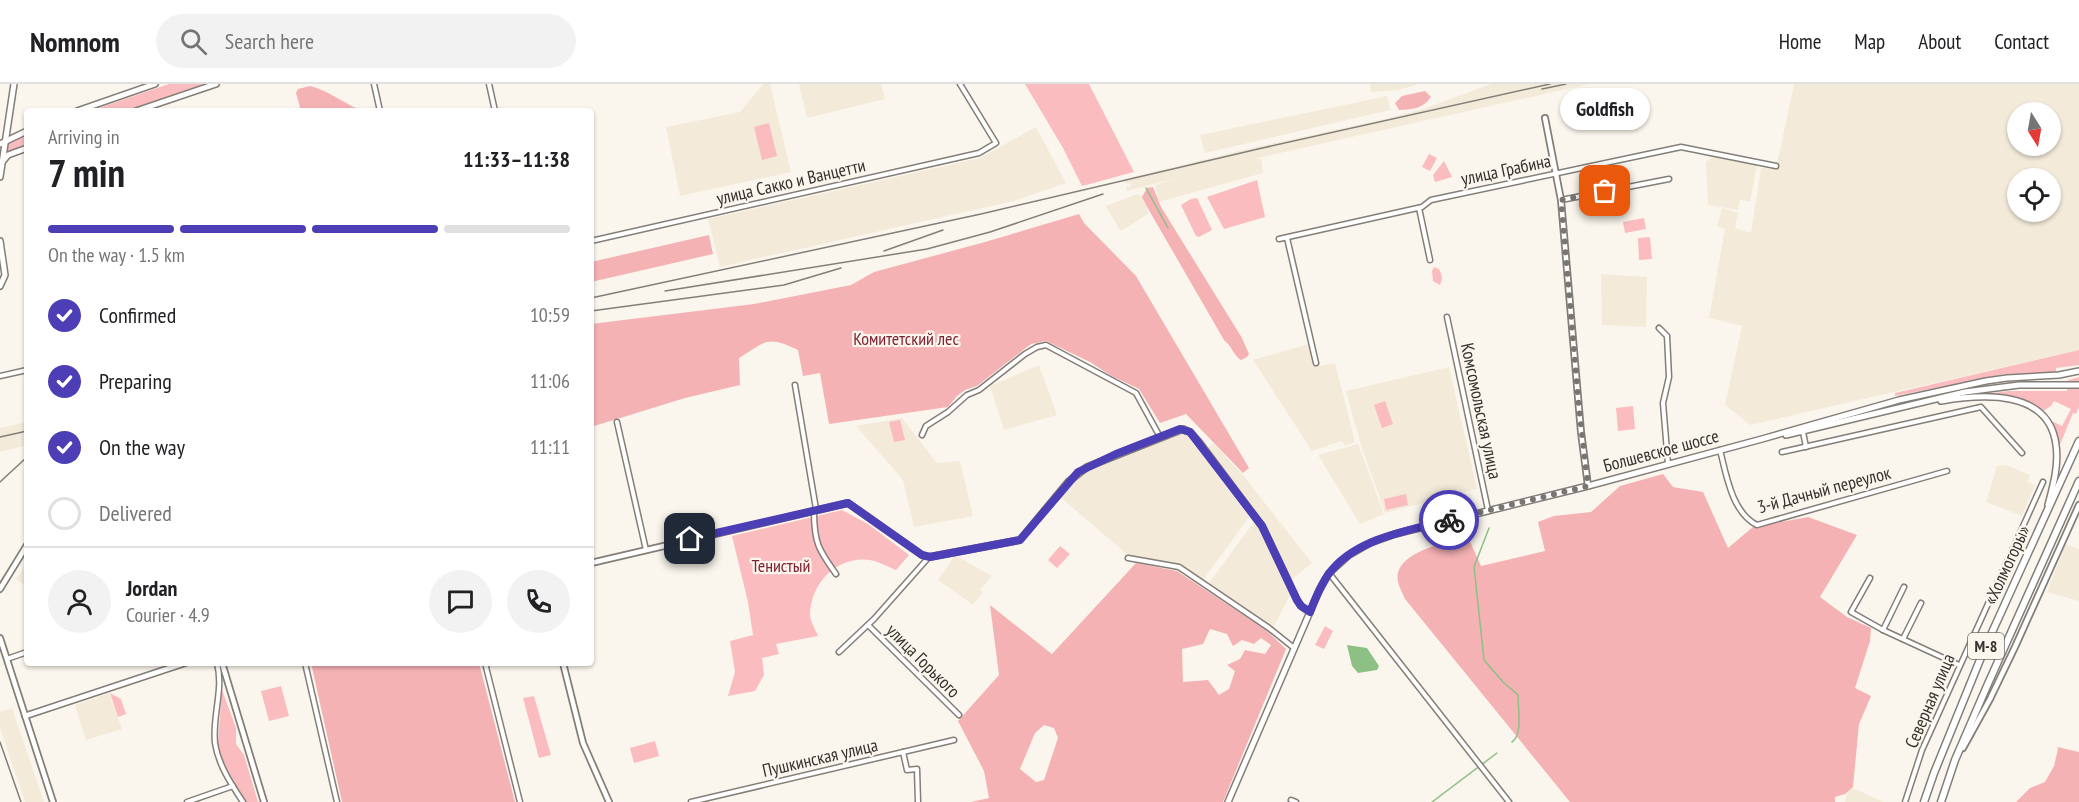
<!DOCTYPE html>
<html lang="en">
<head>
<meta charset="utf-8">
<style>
  :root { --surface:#fff; --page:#f2f2f2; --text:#202124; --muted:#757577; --line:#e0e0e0; --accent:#4c3eb5 }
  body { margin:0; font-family:"PT Sans Narrow",sans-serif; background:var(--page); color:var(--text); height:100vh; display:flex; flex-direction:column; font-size:22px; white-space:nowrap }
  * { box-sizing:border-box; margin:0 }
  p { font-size:20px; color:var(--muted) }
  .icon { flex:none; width:33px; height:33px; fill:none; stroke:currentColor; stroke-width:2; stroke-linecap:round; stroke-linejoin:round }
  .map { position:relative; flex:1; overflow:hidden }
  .side { position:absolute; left:24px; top:24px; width:570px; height:558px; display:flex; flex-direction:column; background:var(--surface); border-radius:6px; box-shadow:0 2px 4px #0004 }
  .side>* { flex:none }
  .needle { width:39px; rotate:169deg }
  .buttons { position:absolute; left:2007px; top:18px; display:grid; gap:12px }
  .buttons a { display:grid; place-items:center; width:54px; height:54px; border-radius:50%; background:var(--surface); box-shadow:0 2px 4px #0004; font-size:30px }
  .pin { position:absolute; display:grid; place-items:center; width:51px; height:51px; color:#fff; margin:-26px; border-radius:12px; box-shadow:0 3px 9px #0006 }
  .courier { position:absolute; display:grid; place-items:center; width:60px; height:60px; margin:-30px; border:4px solid #4c3eb5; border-radius:50%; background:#fff; color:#222; box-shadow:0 2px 8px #0007 }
  .bubble { position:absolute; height:42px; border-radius:21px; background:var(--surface); box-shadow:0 2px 4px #0004; font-size:20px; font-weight:700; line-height:42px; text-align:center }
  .summary em { font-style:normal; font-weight:700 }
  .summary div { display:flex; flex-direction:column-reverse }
  .summary { display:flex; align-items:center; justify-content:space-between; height:102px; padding:0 24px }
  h1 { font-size:39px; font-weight:700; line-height:45px }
  .bar { display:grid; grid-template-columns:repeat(4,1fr); gap:9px 6px; align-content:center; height:72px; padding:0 24px }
  .bar i { height:8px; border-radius:4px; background:var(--line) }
  .bar .on { background:var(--accent) }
  .bar p { grid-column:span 4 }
  .line { display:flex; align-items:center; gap:15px; padding:0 24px; border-top:2px solid var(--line) }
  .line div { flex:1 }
  .round { display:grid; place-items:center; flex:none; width:63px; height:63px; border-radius:32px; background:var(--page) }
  ol { padding:0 24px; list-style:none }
  li { display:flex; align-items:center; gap:18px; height:66px }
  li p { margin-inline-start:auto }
  li .icon { padding:6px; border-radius:50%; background:var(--accent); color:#fff; stroke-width:4 }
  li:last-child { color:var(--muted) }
  li i { width:33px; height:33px; border:3px solid var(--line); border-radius:50% }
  header { display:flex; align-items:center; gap:36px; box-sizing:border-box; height:84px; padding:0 30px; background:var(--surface); border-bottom:2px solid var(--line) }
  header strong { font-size:28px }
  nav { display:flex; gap:33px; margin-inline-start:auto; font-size:21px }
  .search { width:420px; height:54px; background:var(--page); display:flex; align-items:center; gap:15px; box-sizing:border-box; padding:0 21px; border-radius:33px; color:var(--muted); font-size:22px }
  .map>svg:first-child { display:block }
  .built { fill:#f3eada; fill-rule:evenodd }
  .green { fill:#fabcbf }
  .forest { fill:#f5b2b5; fill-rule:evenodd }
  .water { fill:#8dc085 }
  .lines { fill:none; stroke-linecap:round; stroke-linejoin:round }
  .stream { stroke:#8dc085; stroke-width:1.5 }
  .minor-casing { stroke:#837e77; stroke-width:7 }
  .tertiary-casing { stroke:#837e77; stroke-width:8 }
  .secondary-casing { stroke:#837e77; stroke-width:8 }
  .trunk-casing { stroke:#837e77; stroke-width:9 }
  .minor { stroke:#fff; stroke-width:4 }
  .tertiary { stroke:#fff; stroke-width:4.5 }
  .secondary { stroke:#fff; stroke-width:5 }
  .trunk { stroke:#fff; stroke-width:6 }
  .rail { stroke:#827f79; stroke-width:1.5 }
  .done { stroke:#797671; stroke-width:6; stroke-dasharray:0 10.8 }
  .route { stroke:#4c3eb5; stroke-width:8 }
  .labels { text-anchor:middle; stroke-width:4.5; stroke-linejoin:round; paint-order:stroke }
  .shield { fill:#fbf6ed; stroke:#6f6c67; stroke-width:1.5 }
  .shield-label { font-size:16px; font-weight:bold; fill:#33312e }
  .street-label { font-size:18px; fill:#33312e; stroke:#fbf6ed }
  .park-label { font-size:18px; fill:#802231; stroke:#fbf6ed }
</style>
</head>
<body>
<header>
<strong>Nomnom</strong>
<div class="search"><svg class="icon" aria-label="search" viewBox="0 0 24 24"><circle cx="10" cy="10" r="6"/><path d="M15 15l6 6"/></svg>Search here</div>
<nav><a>Home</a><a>Map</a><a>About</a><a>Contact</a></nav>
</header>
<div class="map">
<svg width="2079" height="718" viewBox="0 0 2079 718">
  <rect width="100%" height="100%" fill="#fbf6ed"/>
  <g class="built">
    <path d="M763,0H770L791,88L680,112L666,43L740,28Z"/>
    <path d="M799,0H881L885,15L807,34Z"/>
    <path d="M1370,0H1416V1L1398,6L1371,8Z"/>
    <path d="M1491,0H1589L1253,75H1261L1263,89L1159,118L1155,101L1177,94L1127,107L1126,103L1131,102L1130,99L1125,100L1124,95L1256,63L1385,35L1423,25Z"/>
    <path d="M1794,0H2079V266L1750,341L1725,321L1742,242L1709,234L1725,145L1717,142L1722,124L1738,129L1735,144L1751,149L1761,84L1776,85ZM2018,28H2050V62H2018ZM2018,94H2050V128H2018Z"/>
    <path d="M1387,12L1390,26L1205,69L1200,51Z"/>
    <path d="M1036,43L1066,99L1014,117L720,183L708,135L980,74Z"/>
    <path d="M1714,72L1757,81L1750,118L1740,116L1738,126L1708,121L1706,78Z"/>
    <path d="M1138,110L1146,114L1148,130L1121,147L1105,122Z"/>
    <path d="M1601,190L1647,193L1646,243L1602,241Z"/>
    <path d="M1309,260L1319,282L1335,279L1355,358L1345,362L1342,357L1312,367L1253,276Z"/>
    <path d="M1039,281L1057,331L1004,346L990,302Z"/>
    <path d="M1449,283L1477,405L1385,429L1360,358L1346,307Z"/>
    <path d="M902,334L937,379L960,377L973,432L914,443L903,396L856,342Z"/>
    <path d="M27,338V361L0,368V344Z"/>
    <path d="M1179,348L1184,349L1190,355L1249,433L1203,496L1180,480L1128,471L1059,412L1087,385Z"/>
    <path d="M1213,359L1242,390L1312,479L1291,496L1264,439L1208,364Z"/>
    <path d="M1358,360L1384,430L1360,440L1318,371Z"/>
    <path d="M2006,381L2030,391L2027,398L2035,401L2022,432L1986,418L1997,382Z"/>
    <path d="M1254,438L1264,452L1290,511L1273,544L1208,500Z"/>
    <path d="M2066,460L2079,465V517L2047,508Z"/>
    <path d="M955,471L992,492L980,506L983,508L973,521L938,496Z"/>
    <path d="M27,478V503L16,495Z"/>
    <path d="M109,609L122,645L86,656L75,621Z"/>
    <path d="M12,624L44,718H25L0,644V628Z"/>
    <path d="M1848,704L1855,705L1884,718H1845Z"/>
  </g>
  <g class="green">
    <path d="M169,0H211L131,27H90Z"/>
    <path d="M1025,0H1089L1134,88L1082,102L1063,64Z"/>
    <path d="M769,39L777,72L762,76L754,43Z"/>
    <path d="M27,51V62L7,68L8,60Z"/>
    <path d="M1429,70L1437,74L1430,87L1422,83Z"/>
    <path d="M1444,77L1452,93L1435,98L1433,91Z"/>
    <path d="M1257,96L1265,133L1224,145L1207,113Z"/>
    <path d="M1197,114L1212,146L1199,153L1196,152L1181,121L1191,115Z"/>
    <path d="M1644,134L1646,145L1625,149L1623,138Z"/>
    <path d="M1650,153L1652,175L1639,176L1638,154Z"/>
    <path d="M1434,183L1439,185C1442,191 1443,195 1440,201L1433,197L1432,187Z"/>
    <path d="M2079,266V281L2056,284V289L2005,290L1895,312V309Z"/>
    <path d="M2079,293V323L2076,330L2073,329L2059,363L2056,348L2050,336L2062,342L2071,325L2054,317L2051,322L2043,327C2025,315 2009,311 1987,310L2009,307H2067L2068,296Z"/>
    <path d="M1385,317L1393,340L1382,344L1374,321Z"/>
    <path d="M1633,322L1635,345L1618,347L1616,324Z"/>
    <path d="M900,336L905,356L894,358L889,338Z"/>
    <path d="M1406,410L1408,421L1386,426L1384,415Z"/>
    <path d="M842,426L868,440L909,471L896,486C888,483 878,477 869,476C837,472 811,499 810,530C810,537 815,545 818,552L776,560L779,570L762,574L764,591L755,607L728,612L735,588L730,557L753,551L748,518L732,452Z"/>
    <path d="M1060,462L1070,470L1057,484L1048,476Z"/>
    <path d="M1325,542L1333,547L1324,565L1315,561Z"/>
    <path d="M281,602L289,632L269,637L261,607Z"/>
    <path d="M222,606L236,644V660L244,671L258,718H246L221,676L218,658Z"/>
    <path d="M110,609L121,615L126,630L118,633Z"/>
    <path d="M534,612L551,671L539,674L523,614Z"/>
    <path d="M655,657L659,672L634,679L630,664Z"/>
  </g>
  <g class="forest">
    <path d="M310,2C328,7 341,17 358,25V27H301L296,9L298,5Z"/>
    <path d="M1425,7L1431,13C1422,25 1414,25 1399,26L1395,19L1402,12Z"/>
    <path d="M1153,103L1161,123L1242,254L1249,270L1247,273L1241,276C1233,271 1232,262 1224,256L1150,128L1142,113L1147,104Z"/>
    <path d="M1079,130L1084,139L1136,192L1249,384L1243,389L1186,330L1160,339L1139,305L1110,291L1090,278L1046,257L1031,260L977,302L965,306L957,312L948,323L829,340L820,289L803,292L798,266C767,251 766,257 739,274L740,301L685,314L591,343V240L754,220L851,201L874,188L985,158Z"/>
    <path d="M709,151L713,170L591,198V178Z"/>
    <path d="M1663,390L1673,403L1703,408L1728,464L1753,443L1808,433L1857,451L1820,513L1847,533L1871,544L1870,557L1855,604L1871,612L1859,640L1853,703L1845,710L1835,713V718H1570L1405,515C1403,510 1399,503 1398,498C1392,468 1448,458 1468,453L1481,482L1545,467L1538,438L1554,432L1591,428L1620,402Z"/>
    <path d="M1136,479L1177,487L1266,546L1286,565L1223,718H971L989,714L984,687L958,637L999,591L990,521L1052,570ZM1210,545L1227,550L1233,562L1242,556L1254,560L1261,554L1271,561L1265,570L1245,566L1240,575L1227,581L1235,587L1229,605L1219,611L1208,596L1183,598L1182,565L1203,560ZM1044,641L1054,644L1058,654L1044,696L1036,698L1020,685L1035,649Z"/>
    <path d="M311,579H479L515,718H342Z"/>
    <path d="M2057,663L2079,668V718H2016L2030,704L2045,698L2054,682L2058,665Z"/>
  </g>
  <path class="water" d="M1347,561L1367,564L1379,582L1377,586L1358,589L1352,582Z"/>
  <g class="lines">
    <g class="stream">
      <path d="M1146,104L1168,144"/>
      <path d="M1489,444L1474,483L1484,576L1503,598L1518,611C1518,625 1523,651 1512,658"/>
      <path d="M1432,718L1497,669"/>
    </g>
    <g class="minor-casing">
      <g id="minor">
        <path d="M374,0L380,27"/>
        <path d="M489,0L495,27"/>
        <path d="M1561,116L1669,95"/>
        <path d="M1419,124L1430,176"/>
        <path d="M1287,154L1316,279"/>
        <path d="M1279,155L1422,123L1431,116L1681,63L1776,82"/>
        <path d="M591,157L979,69L996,59L960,0"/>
        <path d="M1447,233L1488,426"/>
        <path d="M1659,244L1667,252L1669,293L1663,319L1668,380"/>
        <path d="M0,292L27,286"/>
        <path d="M795,301L816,425"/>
        <path d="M617,338L646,466"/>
        <path d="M1803,348L1806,363"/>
        <path d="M922,351L926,342L948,328L967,311L979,306L1025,270L1037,263L1046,261L1136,309L1160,353"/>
        <path d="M1720,366C1726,390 1732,429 1757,441L1947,387"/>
        <path d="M1782,368L1981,323L2022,369"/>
        <path d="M814,427C814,458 818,465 836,490"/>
        <path d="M1128,474L1179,483L1269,544L1294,564"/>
        <path d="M1329,489L1509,718"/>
        <path d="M1870,494L1851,528L1883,546L1959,581"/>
        <path d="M868,541L959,631"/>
        <path d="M1883,546L1904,503"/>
        <path d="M1903,555L1921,519"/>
        <path d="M839,568L874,535L929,473"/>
        <path d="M7,575L27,568"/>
        <path d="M217,579C224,606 212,632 215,659C218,680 231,700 243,718"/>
        <path d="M305,579L337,718"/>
        <path d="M485,579L520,718"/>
        <path d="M903,668L907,686L917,685L918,718"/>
        <path d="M1291,716L1296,718"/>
        <path d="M187,718L233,702"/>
        <path d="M691,718L954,656"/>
        <path d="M1905,718L1922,666L2043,398"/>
      </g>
    </g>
    <g class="tertiary-casing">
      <g id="tertiary">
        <path d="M1545,34L1561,116L1581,348L1588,402"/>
        <path d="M591,479L848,419L922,471L929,473L1020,456L1068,398L1087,383L1183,345L1190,348L1199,358L1262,442L1297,516L1301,522L1310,528"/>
        <path d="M0,505L27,461"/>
        <path d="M0,554L53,718"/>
        <path d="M222,579L264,718"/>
        <path d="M563,579L583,659L609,718"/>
        <path d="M25,632L185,579"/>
        <path d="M1963,664L1990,615L2015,563L2079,421"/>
      </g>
    </g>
    <g class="secondary-casing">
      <g id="secondary">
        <path d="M77,27L155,0"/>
        <path d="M136,27L216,0"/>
        <path d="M0,60L27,47"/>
        <path d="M3,77L8,71L27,64"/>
        <path d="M0,93L14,0"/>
        <path d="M0,157L5,191L0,202"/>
        <path d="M1941,317C1982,310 2049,305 2056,361C2059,381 2053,402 2048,421"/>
        <path d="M1786,351L1965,308L2019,301H2079"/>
        <path d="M1228,718L1319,507L1329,489L1349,471L1370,459L1395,450L1588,402L1762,355L1899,316L1986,297L2007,294L2059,291L2079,287"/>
      </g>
    </g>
    <g class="trunk-casing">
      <g id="trunk">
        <path d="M1924,718L1934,689L1984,566L2079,357"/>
        <path d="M1941,718L1955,676L1987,602L2079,397"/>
      </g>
    </g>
    <use href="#minor" class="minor"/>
    <use href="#tertiary" class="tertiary"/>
    <use href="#secondary" class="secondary"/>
    <use href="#trunk" class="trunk"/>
    <g class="rail">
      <path d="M1542,5L1566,0"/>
      <path d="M884,167L943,146"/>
      <path d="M665,207L927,165L990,148L1103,110"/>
      <path d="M591,214L981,130L1258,65L1550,0"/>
      <path d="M591,227L784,201L841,184"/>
      <path d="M0,353L27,347"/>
      <path d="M0,398L27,373"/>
      <path d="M0,658L21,718"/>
    </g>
  </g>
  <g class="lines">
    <path class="done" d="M1449,436L1588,402L1579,324L1561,116L1605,107"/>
    <path class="route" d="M690,455L848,419L922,471L930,473L1020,456L1078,388L1116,370L1180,345L1190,348L1262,442L1297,516L1301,522L1310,528C1315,515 1320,502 1328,491C1354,454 1409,447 1449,436"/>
  </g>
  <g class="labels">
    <rect class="shield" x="1968" y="549" width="36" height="26" rx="4.5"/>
    <g class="shield-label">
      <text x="1986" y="568">М-8</text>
    </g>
    <g class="street-label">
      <text transform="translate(1506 86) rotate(-12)" y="6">улица Грабина</text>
      <text transform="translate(791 98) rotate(-13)" y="6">улица Сакко и Ванцетти</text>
      <text transform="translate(1481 327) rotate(78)" y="6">Комсомольская улица</text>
      <text transform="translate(1661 367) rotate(-15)" y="6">Болшевское шоссе</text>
      <text transform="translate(1824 406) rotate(-15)" y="6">3-й Дачный переулок</text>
      <text transform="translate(2007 481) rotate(-65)" y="6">«Холмогоры»</text>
      <text transform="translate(923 577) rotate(45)" y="6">улица Горького</text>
      <text transform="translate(1930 617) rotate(-67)" y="6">Северная улица</text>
      <text transform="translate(820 674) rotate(-13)" y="6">Пушкинская улица</text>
    </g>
    <g class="park-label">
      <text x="906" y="261">Комитетский лес</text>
      <text x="781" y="488">Тенистый</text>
    </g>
  </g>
</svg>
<div class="buttons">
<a><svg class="needle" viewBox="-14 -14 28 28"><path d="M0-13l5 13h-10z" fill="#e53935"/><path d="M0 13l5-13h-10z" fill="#757577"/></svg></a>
<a><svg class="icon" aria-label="locate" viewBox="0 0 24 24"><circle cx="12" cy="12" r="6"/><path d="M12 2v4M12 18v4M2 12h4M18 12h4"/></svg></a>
</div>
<div class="pin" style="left:1605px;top:107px;background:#ea580c"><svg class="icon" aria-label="bag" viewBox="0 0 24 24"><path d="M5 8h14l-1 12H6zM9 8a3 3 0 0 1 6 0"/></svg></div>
<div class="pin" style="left:690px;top:455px;background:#1f2937"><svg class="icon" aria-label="home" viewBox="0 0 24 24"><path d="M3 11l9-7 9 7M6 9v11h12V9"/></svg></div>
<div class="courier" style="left:1449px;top:436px"><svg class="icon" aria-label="bike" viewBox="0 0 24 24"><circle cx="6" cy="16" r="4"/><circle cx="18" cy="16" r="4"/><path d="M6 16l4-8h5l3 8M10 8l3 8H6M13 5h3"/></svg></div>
<div class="bubble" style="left:1560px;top:4px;width:90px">Goldfish</div>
<section class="side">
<div class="summary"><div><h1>7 min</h1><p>Arriving in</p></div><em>11:33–11:38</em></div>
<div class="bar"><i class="on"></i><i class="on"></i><i class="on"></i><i></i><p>On the way · 1.5 km</p></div>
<ol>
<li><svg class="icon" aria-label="check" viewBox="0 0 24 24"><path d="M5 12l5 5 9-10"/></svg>Confirmed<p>10:59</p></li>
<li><svg class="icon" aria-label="check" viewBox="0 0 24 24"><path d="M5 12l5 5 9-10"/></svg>Preparing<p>11:06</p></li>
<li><svg class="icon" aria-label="check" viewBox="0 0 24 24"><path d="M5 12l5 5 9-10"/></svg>On the way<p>11:11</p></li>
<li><i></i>Delivered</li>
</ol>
<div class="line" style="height:108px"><a class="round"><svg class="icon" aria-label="person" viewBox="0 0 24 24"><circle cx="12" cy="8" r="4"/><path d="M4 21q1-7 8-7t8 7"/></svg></a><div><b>Jordan</b><p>Courier · 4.9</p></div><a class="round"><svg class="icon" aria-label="chat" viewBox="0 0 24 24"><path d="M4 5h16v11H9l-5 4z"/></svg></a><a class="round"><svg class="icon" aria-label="phone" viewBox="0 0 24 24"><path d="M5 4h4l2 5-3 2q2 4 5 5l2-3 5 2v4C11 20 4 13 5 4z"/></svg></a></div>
</section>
</div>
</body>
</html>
